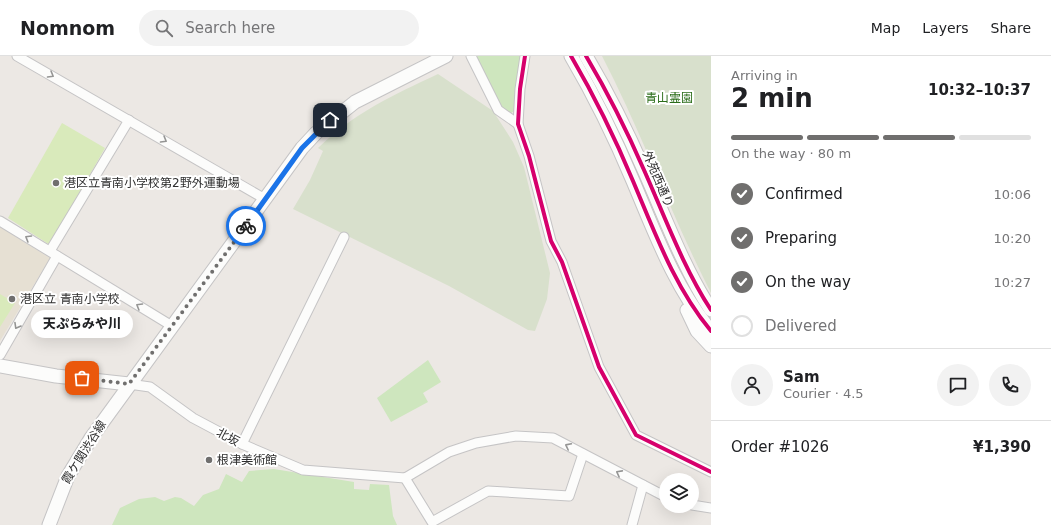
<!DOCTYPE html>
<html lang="en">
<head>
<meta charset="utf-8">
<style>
  :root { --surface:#fff; --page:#f2f2f2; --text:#202124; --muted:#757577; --line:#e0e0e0; --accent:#706f6e }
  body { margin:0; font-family:"DejaVu Sans","Noto Sans JP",sans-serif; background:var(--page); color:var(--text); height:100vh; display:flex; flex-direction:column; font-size:15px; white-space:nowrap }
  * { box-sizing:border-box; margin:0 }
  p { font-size:13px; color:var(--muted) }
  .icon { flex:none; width:22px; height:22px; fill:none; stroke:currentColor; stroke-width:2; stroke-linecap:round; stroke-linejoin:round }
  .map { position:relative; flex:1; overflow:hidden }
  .details { display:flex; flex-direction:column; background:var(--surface); width:340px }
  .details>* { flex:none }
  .controls { position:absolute; left:659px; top:417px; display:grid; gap:8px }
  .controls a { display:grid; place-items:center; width:40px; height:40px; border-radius:50%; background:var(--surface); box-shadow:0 4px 16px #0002; font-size:20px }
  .pin { position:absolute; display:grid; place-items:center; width:34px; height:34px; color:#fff; margin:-17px; border-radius:8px; box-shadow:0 2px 6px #0006 }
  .courier { position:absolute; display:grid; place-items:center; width:40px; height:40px; margin:-20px; border:3px solid #1a73e8; border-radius:50%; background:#fff; color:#222; box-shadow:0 1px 5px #0007 }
  .bubble { position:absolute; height:28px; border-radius:14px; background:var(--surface); box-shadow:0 4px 16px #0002; font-size:13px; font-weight:800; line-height:28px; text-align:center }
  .headline em { font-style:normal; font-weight:800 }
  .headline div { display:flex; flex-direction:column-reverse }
  .headline { display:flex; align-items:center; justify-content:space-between; height:68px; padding:0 20px }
  h1 { font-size:26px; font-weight:800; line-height:30px }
  .bar { display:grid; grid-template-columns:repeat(4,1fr); gap:6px 4px; align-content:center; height:48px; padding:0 20px }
  .bar i { height:5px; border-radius:3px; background:var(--line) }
  .bar .on { background:var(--accent) }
  .bar p { grid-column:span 4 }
  .line { display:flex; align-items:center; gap:10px; padding:0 20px; border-top:1px solid var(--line) }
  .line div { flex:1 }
  .round { display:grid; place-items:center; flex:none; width:42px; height:42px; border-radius:21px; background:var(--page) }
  ol { padding:0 20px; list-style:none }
  li { display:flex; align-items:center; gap:12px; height:44px }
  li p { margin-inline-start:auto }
  li .icon { padding:4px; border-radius:50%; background:var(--accent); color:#fff; stroke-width:4 }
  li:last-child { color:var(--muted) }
  li i { width:22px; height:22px; border:2px solid var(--line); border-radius:50% }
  header { display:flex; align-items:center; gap:24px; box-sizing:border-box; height:56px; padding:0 20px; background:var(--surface); border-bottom:1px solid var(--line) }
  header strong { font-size:19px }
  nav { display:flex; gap:22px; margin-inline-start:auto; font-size:14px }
  .search { width:280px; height:36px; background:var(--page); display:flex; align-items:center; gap:10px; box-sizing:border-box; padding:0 14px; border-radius:22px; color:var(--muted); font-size:15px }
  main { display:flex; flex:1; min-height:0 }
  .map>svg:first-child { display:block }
  .education { fill:#e6e0d3 }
  .green { fill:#cee6be }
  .cemetery { fill:#d8e0cc }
  .pitch { fill:#d9eabb }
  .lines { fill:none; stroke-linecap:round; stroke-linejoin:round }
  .minor-casing { stroke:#c5c4c5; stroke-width:11 }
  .secondary-casing { stroke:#c5c4c5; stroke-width:15 }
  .minor { stroke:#fcfcfb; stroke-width:9 }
  .secondary { stroke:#fcfcfb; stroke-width:13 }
  .cycleway-casing { stroke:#fff; stroke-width:6 }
  .cycleway { stroke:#d6006c; stroke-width:4 }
  .oneway { stroke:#959594 }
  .done { stroke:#706f6e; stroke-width:4; stroke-dasharray:0 7.2 }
  .route { stroke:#1a73e8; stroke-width:5 }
  .poi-dot { fill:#706f6e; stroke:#fff; stroke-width:1.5 }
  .labels { text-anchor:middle; stroke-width:4; stroke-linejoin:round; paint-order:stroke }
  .park-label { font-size:12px; fill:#2c6e1b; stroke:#fff }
  .street-label { font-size:12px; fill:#2e2e2e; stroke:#fff }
  .poi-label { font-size:12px; fill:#2e2e2e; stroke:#fff; text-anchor:start }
</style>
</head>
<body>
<header>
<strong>Nomnom</strong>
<div class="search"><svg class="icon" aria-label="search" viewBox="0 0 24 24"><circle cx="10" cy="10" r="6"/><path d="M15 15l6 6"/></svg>Search here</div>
<nav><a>Map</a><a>Layers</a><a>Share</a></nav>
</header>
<main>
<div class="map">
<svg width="711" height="469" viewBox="0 0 711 469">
  <rect width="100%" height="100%" fill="#ece8e4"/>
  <path class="education" d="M0,171L50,202L0,285Z"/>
  <g class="green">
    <path d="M478,0H522L516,54L511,57L503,53L499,47L476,1Z"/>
    <path d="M428,304L441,326L423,337L428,346L391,366L377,342Z"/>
    <path d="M274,413L354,426V433L369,434L370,428L389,429L393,460L397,469H112L120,452L139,443L155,441L164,445L175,441L181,442L194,450L203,439L219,433L226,418L242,426L249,415Z"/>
  </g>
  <g class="cemetery">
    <path d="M602,0H711V237C671,159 642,77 602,0Z"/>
    <path d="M438,18L493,55L513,86L524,111L550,217L547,243L535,275L528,274L449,230L293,153L310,124L323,95L318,92C354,57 393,39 438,18Z"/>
  </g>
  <g class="pitch">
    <path d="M62,67L105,92L50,189L8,162Z"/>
    <path d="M0,238L15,247L0,271Z"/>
  </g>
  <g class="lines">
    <g class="minor-casing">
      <g id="minor">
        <path d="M17,0L265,143"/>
        <path d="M471,0L498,54L518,68"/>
        <path d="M525,0L520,33L518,68L529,100L551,185L562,206L599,311L636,379L711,416"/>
        <path d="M0,165L172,270"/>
        <path d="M50,195L129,64"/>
        <path d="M0,299L57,200"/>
        <path d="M129,328L150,331L193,362L242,388L303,414L405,422"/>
        <path d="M242,388L344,181"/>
        <path d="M405,422L449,396L476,387L516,380L553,382L666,441"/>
        <path d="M405,422L432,466L488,435L569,440L583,398"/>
        <path d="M692,449L711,452"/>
        <path d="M632,469L643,429"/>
      </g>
    </g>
    <g class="secondary-casing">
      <g id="secondary">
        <path d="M571,0C595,41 615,82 633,125C655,177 675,232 711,275"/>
        <path d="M586,0C608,37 627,75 644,114C665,161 683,211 711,254"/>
        <path d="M687,254L697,275L711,290"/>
        <path d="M0,310L56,320L129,328"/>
        <path d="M49,469L68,420L91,382L302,92L316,77L355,46L446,0"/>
      </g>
    </g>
    <use href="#minor" class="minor"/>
    <use href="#secondary" class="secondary"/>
    <g class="cycleway-casing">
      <g id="cycleway">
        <path d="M525,0L520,33L518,68L529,100L551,185L562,206L599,311L636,379L711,416"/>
        <path d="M571,0C595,41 615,82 633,125C655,177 675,232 711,275"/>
        <path d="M586,0C608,37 627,75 644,114C665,161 683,211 711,254"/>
      </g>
    </g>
    <use href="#cycleway" class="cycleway"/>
  </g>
  <defs><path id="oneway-chevron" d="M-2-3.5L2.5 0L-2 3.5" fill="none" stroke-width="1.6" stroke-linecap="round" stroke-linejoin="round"/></defs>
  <g class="oneway">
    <use href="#oneway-chevron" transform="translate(51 19) rotate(30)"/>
    <use href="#oneway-chevron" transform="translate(164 84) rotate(30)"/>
    <use href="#oneway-chevron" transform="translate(28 182) rotate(-149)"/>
    <use href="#oneway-chevron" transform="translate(139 250) rotate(-149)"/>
    <use href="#oneway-chevron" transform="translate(17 270) rotate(120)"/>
    <use href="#oneway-chevron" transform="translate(568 390) rotate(-153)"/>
    <use href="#oneway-chevron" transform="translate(619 417) rotate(-152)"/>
  </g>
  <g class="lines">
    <path class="done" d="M82,322L129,328L246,170"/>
    <path class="route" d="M246,170L302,92L330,64"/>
  </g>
  <g class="poi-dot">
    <circle cx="56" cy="127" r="4"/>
    <circle cx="12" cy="243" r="4"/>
    <circle cx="209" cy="404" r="4"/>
  </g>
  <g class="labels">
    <g class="park-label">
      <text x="669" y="46">青山霊園</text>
    </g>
    <g class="street-label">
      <text transform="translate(658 123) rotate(67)" y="4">外苑西通り</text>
      <text transform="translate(228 381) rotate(28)" y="4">北坂</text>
      <text transform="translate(84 396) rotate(-58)" y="4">霞ケ関渋谷線</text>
    </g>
    <g class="poi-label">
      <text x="64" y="131">港区立青南小学校第2野外運動場</text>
      <text x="20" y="247">港区立 青南小学校</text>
      <text x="217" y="408">根津美術館</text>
    </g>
  </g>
</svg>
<div class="controls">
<a><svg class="icon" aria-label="layers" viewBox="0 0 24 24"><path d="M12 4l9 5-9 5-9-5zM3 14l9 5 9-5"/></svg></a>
</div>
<div class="pin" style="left:82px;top:322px;background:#ea580c"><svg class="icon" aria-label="bag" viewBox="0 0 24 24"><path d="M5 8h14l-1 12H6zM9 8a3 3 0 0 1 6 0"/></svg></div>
<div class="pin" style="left:330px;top:64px;background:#1f2937"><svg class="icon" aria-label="home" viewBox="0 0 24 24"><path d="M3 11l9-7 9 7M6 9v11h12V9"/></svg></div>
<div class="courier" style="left:246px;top:170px"><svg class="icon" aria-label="bike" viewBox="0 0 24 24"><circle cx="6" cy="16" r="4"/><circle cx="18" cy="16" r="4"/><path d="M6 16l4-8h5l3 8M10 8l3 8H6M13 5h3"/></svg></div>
<div class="bubble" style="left:31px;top:254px;width:102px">天ぷらみや川</div>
</div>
<section class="details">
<div class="headline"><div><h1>2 min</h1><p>Arriving in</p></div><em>10:32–10:37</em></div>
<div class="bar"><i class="on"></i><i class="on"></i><i class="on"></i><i></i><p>On the way · 80 m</p></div>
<ol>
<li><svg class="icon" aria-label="check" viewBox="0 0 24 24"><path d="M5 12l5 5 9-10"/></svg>Confirmed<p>10:06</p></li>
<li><svg class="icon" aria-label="check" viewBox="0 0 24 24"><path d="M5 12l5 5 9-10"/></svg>Preparing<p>10:20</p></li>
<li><svg class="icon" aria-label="check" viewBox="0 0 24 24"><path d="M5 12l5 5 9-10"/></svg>On the way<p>10:27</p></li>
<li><i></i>Delivered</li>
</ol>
<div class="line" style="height:72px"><a class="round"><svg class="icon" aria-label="person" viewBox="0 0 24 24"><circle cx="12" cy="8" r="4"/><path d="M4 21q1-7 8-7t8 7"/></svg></a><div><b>Sam</b><p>Courier · 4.5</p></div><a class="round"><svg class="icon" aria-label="chat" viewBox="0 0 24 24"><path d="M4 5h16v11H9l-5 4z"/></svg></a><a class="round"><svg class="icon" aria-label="phone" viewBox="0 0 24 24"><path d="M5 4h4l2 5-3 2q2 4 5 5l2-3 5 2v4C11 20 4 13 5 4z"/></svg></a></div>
<div class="line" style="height:52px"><div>Order #1026</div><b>¥1,390</b></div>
</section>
</main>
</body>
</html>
